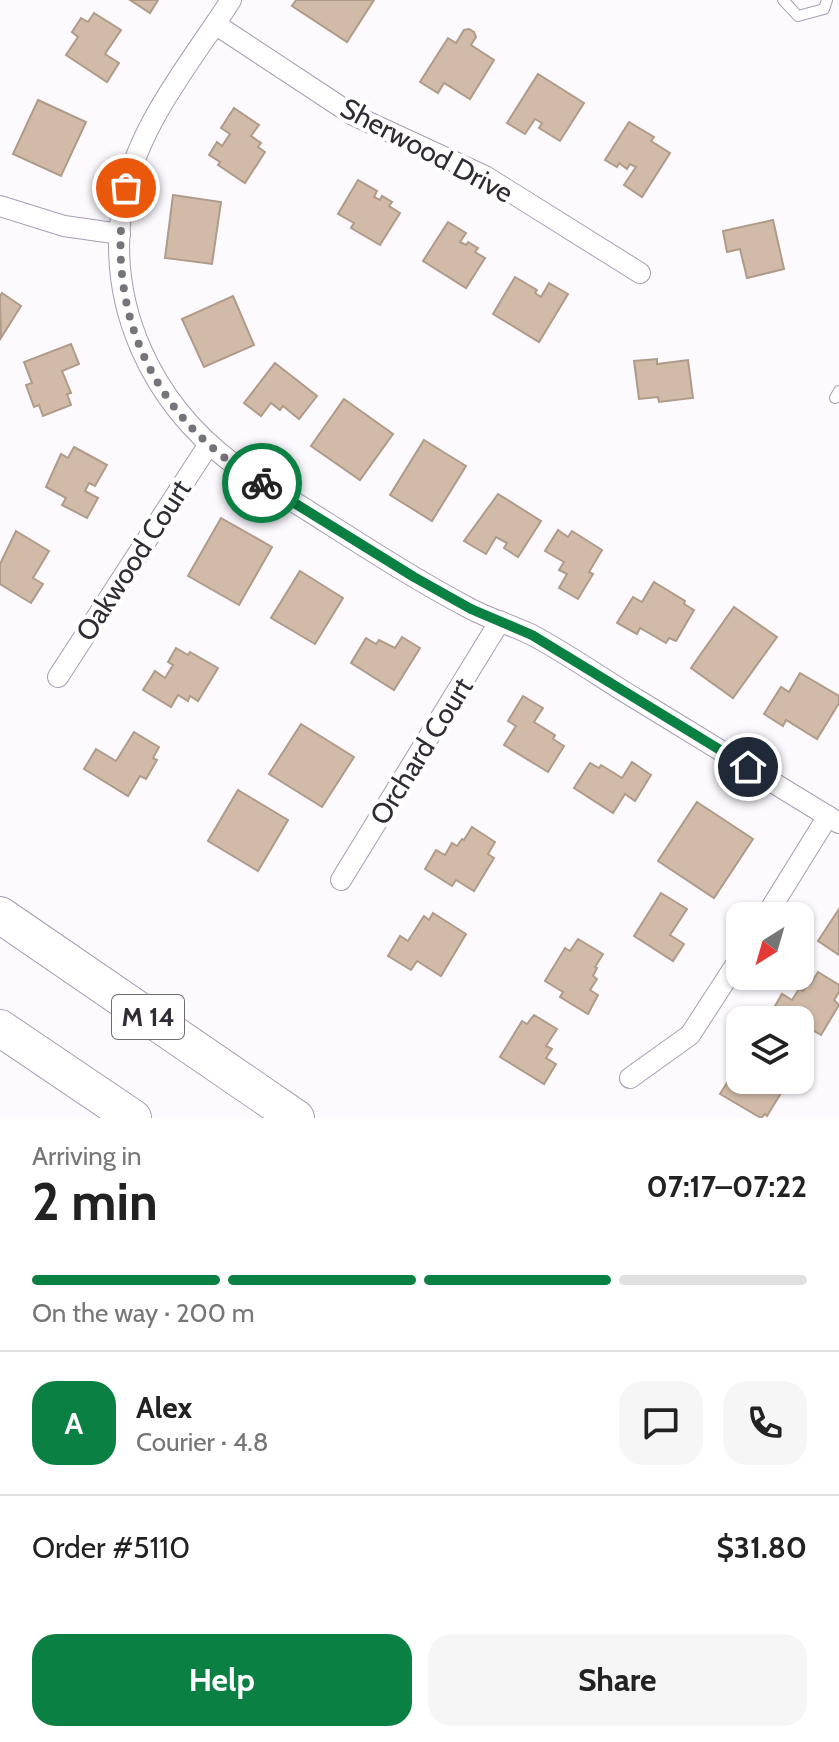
<!DOCTYPE html>
<html lang="en">
<head>
<meta charset="utf-8">
<style>
  :root { --surface:#fff; --page:#f6f6f6; --text:#222; --muted:#767676; --line:#e0e0e0; --accent:#0b8043 }
  body { margin:0; font-family:Cabin,sans-serif; background:var(--page); color:var(--text); height:100vh; display:flex; flex-direction:column; font-size:30px; white-space:nowrap }
  * { box-sizing:border-box; margin:0 }
  p { font-size:26px; color:var(--muted) }
  .icon { flex:none; width:44px; height:44px; fill:none; stroke:currentColor; stroke-width:2; stroke-linecap:round; stroke-linejoin:round }
  .map { position:relative; height:1118px; overflow:hidden }
  .details { display:flex; flex-direction:column; background:var(--surface); flex:1 }
  .details>* { flex:none }
  .needle { width:52px; rotate:217deg }
  .controls { position:absolute; left:726px; top:902px; display:grid; gap:16px }
  .controls a { display:grid; place-items:center; width:88px; height:88px; border-radius:16px; background:var(--surface); box-shadow:0 2px 6px #0004; font-size:40px }
  .pin { position:absolute; display:grid; place-items:center; width:68px; height:68px; color:#fff; margin:-34px; border:4px solid #fff; border-radius:50%; box-shadow:0 2px 8px #0007 }
  .courier { position:absolute; display:grid; place-items:center; width:80px; height:80px; margin:-40px; border:6px solid #0b8043; border-radius:50%; background:#fff; color:#222; box-shadow:0 2px 10px #0007 }
  .head em { font-style:normal; font-weight:700 }
  .head div { display:flex; flex-direction:column-reverse }
  .head { display:flex; align-items:center; justify-content:space-between; height:136px; padding:0 32px }
  h1 { font-size:52px; font-weight:700; line-height:60px }
  .bar { display:grid; grid-template-columns:repeat(4,1fr); gap:12px 8px; align-content:center; height:96px; padding:0 32px }
  .bar i { height:10px; border-radius:6px; background:var(--line) }
  .bar .selected { background:var(--accent) }
  .bar p { grid-column:span 4 }
  .line { display:flex; align-items:center; gap:20px; padding:0 32px; border-top:2px solid var(--line) }
  .line div { flex:1 }
  .round { display:grid; place-items:center; flex:none; width:84px; height:84px; border-radius:24px; background:var(--page) }
  .action { display:flex; gap:16px; margin-top:auto; padding:16px 32px }
  .action a { flex:1; height:92px; border-radius:24px; background:var(--accent); color:#fff; font-size:32px; font-weight:700; line-height:92px; text-align:center }
  .action a+a { background:var(--page); color:var(--text) }
  .map>svg:first-child { display:block }
  .building { fill:#d1bba8; stroke:#b09a88; stroke-width:2 }
  .lines { fill:none; stroke-linecap:round; stroke-linejoin:round }
  .lane-casing { stroke:#a89cb4; stroke-width:12 }
  .street-casing { stroke:#a89cb4; stroke-width:22 }
  .highway-casing { stroke:#a89cb4; stroke-width:38 }
  .lane { stroke:#fff; stroke-width:10 }
  .street { stroke:#fff; stroke-width:20 }
  .highway { stroke:#fff; stroke-width:36 }
  .done { stroke:#77737b; stroke-width:8; stroke-dasharray:0 14.4 }
  .route { stroke:#0b8043; stroke-width:10 }
  .labels { text-anchor:middle; stroke-width:8; stroke-linejoin:round; paint-order:stroke }
  .shield { fill:#fff; stroke:#6e6b71; stroke-width:2 }
  .shield-label { font-size:26px; font-weight:bold; fill:#302b34 }
  .street-label { font-size:28px; fill:#302b34; stroke:#fff }
</style>
</head>
<body>
<div class="map">
<svg width="839" height="1118" viewBox="0 0 839 1118">
  <rect width="100%" height="100%" fill="#fcfaff"/>
  <g class="building">
    <path d="M130,0H158L150,13Z"/>
    <path d="M296,0H374L347,42L292,6Z"/>
    <path d="M94,13L121,30L105,54L119,63L107,82L66,55L78,37L72,32L81,18L88,22Z"/>
    <path d="M469,29L474,32L476,37L471,45L494,60L470,99L444,83L438,93L420,82L448,38L456,43L464,30Z"/>
    <path d="M538,74L584,103L560,141L539,128L542,123L535,119L525,134L507,123Z"/>
    <path d="M38,100L86,122L61,176L13,154Z"/>
    <path d="M234,108L259,125L251,136L261,143L258,147L265,152L245,183L218,165L220,162L209,155L217,142L222,146L230,134L221,128Z"/>
    <path d="M629,122L654,137L651,141L670,153L642,197L624,185L636,167L630,164L627,169L619,163L617,167L605,160Z"/>
    <path d="M358,180L377,191L374,197L380,200L382,196L392,202L389,206L400,213L380,245L351,228L354,223L338,214Z"/>
    <path d="M173,195L221,202L212,264L165,258Z"/>
    <path d="M773,220L784,269L747,278L740,249L727,252L723,231Z"/>
    <path d="M448,222L466,233L460,242L466,245L468,242L478,248L475,252L485,258L466,288L423,261Z"/>
    <path d="M515,277L537,290L535,293L541,297L549,283L568,294L539,342L493,314Z"/>
    <path d="M2,293L21,306L1,338L0,296Z"/>
    <path d="M233,296L254,345L204,367L182,319Z"/>
    <path d="M71,344L79,364L62,371L71,393L67,394L71,405L43,416L39,405L34,407L26,385L32,383L24,362Z"/>
    <path d="M657,359V364L688,360L693,398L659,402L658,397L639,399L634,361Z"/>
    <path d="M275,363L317,396L299,419L283,406L280,410L271,403L261,416L244,403Z"/>
    <path d="M344,399L393,434L360,480L311,446Z"/>
    <path d="M424,440L466,466L432,521L390,495Z"/>
    <path d="M74,447L107,465L95,486L89,483L85,491L98,498L87,518L62,505L66,498L46,487L61,454L68,458Z"/>
    <path d="M498,494L541,521L518,557L504,548L507,543L496,537L486,554L464,541Z"/>
    <path d="M221,518L272,547L239,605L188,576Z"/>
    <path d="M558,530L568,537L572,531L602,550L589,572L593,574L578,599L559,588L567,574L559,570L564,562L545,551Z"/>
    <path d="M16,531L49,551L33,578L43,584L31,603L0,584V564Z"/>
    <path d="M300,571L343,598L315,644L271,618Z"/>
    <path d="M654,582L685,601L684,604L694,610L676,641L669,638L666,643L640,628L637,634L617,623L633,597L642,602Z"/>
    <path d="M734,607L777,637L733,698L691,668Z"/>
    <path d="M402,637L420,648L394,690L351,663L366,638L376,644L379,640L395,648Z"/>
    <path d="M176,648L188,655L190,652L218,668L198,701L190,696L188,701L178,695L171,707L143,690L155,671L165,678L173,665L168,662Z"/>
    <path d="M800,673L839,696V703L817,739L786,720L783,726L764,714L781,687L789,692Z"/>
    <path d="M523,696L543,708L534,722L555,735L553,739L564,746L548,772L504,745L516,726L508,721Z"/>
    <path d="M301,724L354,757L322,807L269,774Z"/>
    <path d="M134,732L159,747L153,758L157,760L146,779L140,776L128,796L84,769L96,749L116,761Z"/>
    <path d="M632,762L651,775L635,801L625,794L613,813L574,788L590,763L599,768L601,765L622,778Z"/>
    <path d="M238,790L288,820L258,871L208,841Z"/>
    <path d="M697,802L753,839L714,898L658,861Z"/>
    <path d="M472,827L495,842L488,854L494,858L474,891L456,880L452,886L425,869L436,850L445,855L452,843L457,846L462,839L464,840Z"/>
    <path d="M661,893L687,909L670,935L684,944L673,961L634,936Z"/>
    <path d="M839,909V955L818,941Z"/>
    <path d="M433,913L466,934L441,976L417,961L411,970L388,956L400,936L408,941L424,916L429,920Z"/>
    <path d="M578,939L603,954L595,967L597,968L593,976L597,979L590,990L598,995L588,1014L560,997L563,992L545,981L565,948L570,951Z"/>
    <path d="M818,972L839,985V992L834,1000L839,1005L821,1035L802,1024L800,1028V1020H782L771,1013L782,994L792,1000L799,989L803,991L808,984L810,985Z"/>
    <path d="M534,1015L557,1029L546,1046L552,1049L546,1058L556,1064L544,1084L500,1057L522,1021L527,1024Z"/>
    <path d="M733,1073L740,1080H789L767,1116L765,1114L761,1118L720,1094Z"/>
  </g>
  <g class="lines">
    <g class="lane-casing">
      <g id="lane">
        <path d="M783,0L798,16L824,9L827,0"/>
        <path d="M835,398L839,391"/>
      </g>
    </g>
    <g class="street-casing">
      <g id="street">
        <path d="M231,0C190,64 134,129 122,207C107,307 152,402 231,462C255,481 284,495 310,512C362,545 414,579 469,608C489,619 512,625 532,635C568,654 603,679 638,700C705,741 772,782 839,823"/>
        <path d="M215,24L353,115L485,176L640,273"/>
        <path d="M0,206L64,226L120,234"/>
        <path d="M58,677L209,444"/>
        <path d="M341,880L500,621"/>
        <path d="M766,916L828,816"/>
        <path d="M630,1078L690,1035L740,958"/>
      </g>
    </g>
    <g class="highway-casing">
      <g id="highway">
        <path d="M0,915L296,1118"/>
        <path d="M0,1028L133,1118"/>
      </g>
    </g>
    <use href="#lane" class="lane"/>
    <use href="#street" class="street"/>
    <use href="#highway" class="highway"/>
  </g>
  <g class="lines">
    <path class="done" d="M126,188C103,310 153,420 262,483"/>
    <path class="route" d="M262,483L414,577L471,609L532,635L748,767"/>
  </g>
  <g class="labels">
    <rect class="shield" x="112" y="995" width="72" height="44" rx="6"/>
    <g class="shield-label">
      <text x="148" y="1026">M 14</text>
    </g>
    <g class="street-label">
      <text transform="translate(427 150) rotate(28)" y="10">Sherwood Drive</text>
      <text transform="translate(133 560) rotate(-57)" y="10">Oakwood Court</text>
      <text transform="translate(421 751) rotate(-58)" y="10">Orchard Court</text>
    </g>
  </g>
</svg>
<div class="controls">
<a><svg class="needle" viewBox="-14 -14 28 28"><path d="M0-13l5 13h-10z" fill="#e53935"/><path d="M0 13l5-13h-10z" fill="#767676"/></svg></a>
<a><svg class="icon" aria-label="layers" viewBox="0 0 24 24"><path d="M12 4l9 5-9 5-9-5zM3 14l9 5 9-5"/></svg></a>
</div>
<div class="pin" style="left:126px;top:188px;background:#ea580c"><svg class="icon" aria-label="bag" viewBox="0 0 24 24"><path d="M5 8h14l-1 12H6zM9 8a3 3 0 0 1 6 0"/></svg></div>
<div class="pin" style="left:748px;top:767px;background:#1f2937"><svg class="icon" aria-label="home" viewBox="0 0 24 24"><path d="M3 11l9-7 9 7M6 9v11h12V9"/></svg></div>
<div class="courier" style="left:262px;top:483px"><svg class="icon" aria-label="bike" viewBox="0 0 24 24"><circle cx="6" cy="16" r="4"/><circle cx="18" cy="16" r="4"/><path d="M6 16l4-8h5l3 8M10 8l3 8H6M13 5h3"/></svg></div>
</div>
<section class="details">
<div class="head"><div><h1>2 min</h1><p>Arriving in</p></div><em>07:17–07:22</em></div>
<div class="bar"><i class="selected"></i><i class="selected"></i><i class="selected"></i><i></i><p>On the way · 200 m</p></div>
<div class="line" style="height:144px"><b class="round" style="background:var(--accent);color:#fff">A</b><div><b>Alex</b><p>Courier · 4.8</p></div><a class="round"><svg class="icon" aria-label="chat" viewBox="0 0 24 24"><path d="M4 5h16v11H9l-5 4z"/></svg></a><a class="round"><svg class="icon" aria-label="phone" viewBox="0 0 24 24"><path d="M5 4h4l2 5-3 2q2 4 5 5l2-3 5 2v4C11 20 4 13 5 4z"/></svg></a></div>
<div class="line" style="height:104px"><div>Order #5110</div><b>$31.80</b></div>
<div class="action"><a>Help</a><a>Share</a></div>
</section>
</body>
</html>
